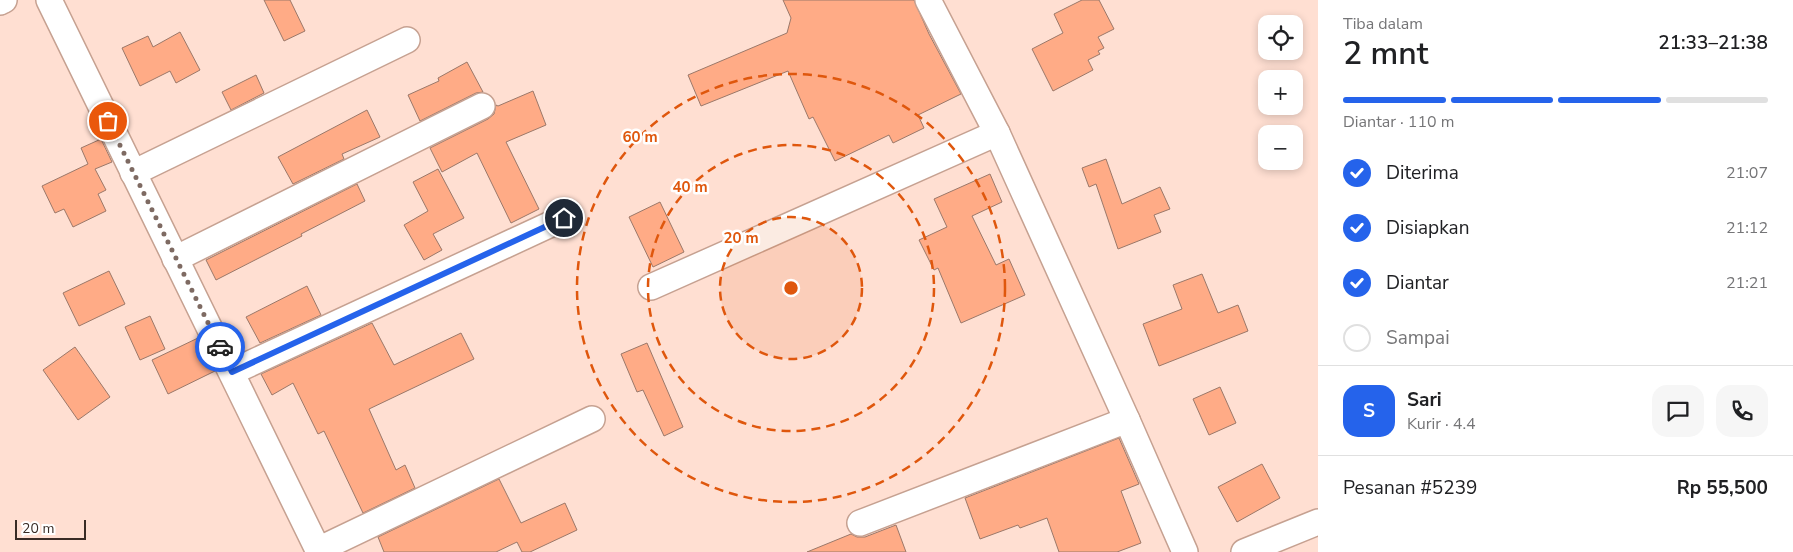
<!DOCTYPE html>
<html lang="id">
<head>
<meta charset="utf-8">
<style>
  :root { --surface:#fff; --page:#f6f6f6; --text:#202124; --muted:#757577; --line:#e0e0e0; --accent:#2563eb }
  body { margin:0; font-family:"Nunito Sans",sans-serif; background:var(--page); color:var(--text); height:100vh; display:flex; flex-direction:column; font-size:19px; white-space:nowrap }
  * { box-sizing:border-box; margin:0 }
  p { font-size:16px; color:var(--muted) }
  .icon { flex:none; width:28px; height:28px; fill:none; stroke:currentColor; stroke-width:2; stroke-linecap:round; stroke-linejoin:round }
  .map { position:relative; flex:1; overflow:hidden }
  .side { display:flex; flex-direction:column; background:var(--surface); width:475px }
  .side>* { flex:none }
  .controls { position:absolute; left:1258px; top:15px; display:grid; gap:10px }
  .controls a { display:grid; place-items:center; width:45px; height:45px; border-radius:10px; background:var(--surface); box-shadow:0 2px 8px #0003; font-size:25px }
  .scale { position:absolute; left:15px; bottom:12px; width:71px; box-sizing:border-box; padding-left:5px; border:2px solid #392b25; border-top:0; font-size:14px; line-height:18px; white-space:nowrap; color:#392b25; -webkit-text-stroke:4px #fff; paint-order:stroke }
  .pin { position:absolute; display:grid; place-items:center; width:42px; height:42px; color:#fff; margin:-21px; border:2px solid #fff; border-radius:50%; box-shadow:0 1px 5px #0007 }
  .courier { position:absolute; display:grid; place-items:center; width:50px; height:50px; margin:-25px; border:4px solid #2563eb; border-radius:50%; background:#fff; color:#222; box-shadow:0 1px 6px #0007 }
  .headline em { font-style:normal; font-weight:600 }
  .headline div { display:flex; flex-direction:column-reverse }
  .headline { display:flex; align-items:center; justify-content:space-between; height:85px; padding:0 25px }
  h1 { font-size:32px; font-weight:600; line-height:38px }
  .bar { display:grid; grid-template-columns:repeat(4,1fr); gap:8px 5px; align-content:center; height:60px; padding:0 25px }
  .bar i { height:6px; border-radius:4px; background:var(--line) }
  .bar .on { background:var(--accent) }
  .bar p { grid-column:span 4 }
  .line { display:flex; align-items:center; gap:12px; padding:0 25px; border-top:1px solid var(--line) }
  .line div { flex:1 }
  .round { display:grid; place-items:center; flex:none; width:52px; height:52px; border-radius:15px; background:var(--page) }
  ol { padding:0 25px; list-style:none }
  li { display:flex; align-items:center; gap:15px; height:55px }
  li p { margin-inline-start:auto }
  li .icon { padding:5px; border-radius:50%; background:var(--accent); color:#fff; stroke-width:4 }
  li:last-child { color:var(--muted) }
  li i { width:28px; height:28px; border:2px solid var(--line); border-radius:50% }
  main { display:flex; flex:1; min-height:0 }
  .map>svg:first-child { display:block }
  .building { fill:#ffab86; stroke:#9b7869 }
  .lines { fill:none; stroke-linecap:round; stroke-linejoin:round }
  .minor-casing { stroke:#c6a191; stroke-width:28 }
  .minor { stroke:#fff; stroke-width:25 }
  .done { stroke:#7e6a62; stroke-width:5; stroke-dasharray:0 9 }
  .route { stroke:#2563eb; stroke-width:6 }
  .ring { fill:none; stroke:#df570d; stroke-width:2.5; stroke-dasharray:9 6 }
  .centre { fill:#df570d; stroke:#fff; stroke-width:2.5 }
  .ring-label { font-size:15px; text-anchor:middle; font-weight:bold; fill:#df570d; stroke:#fff; stroke-width:5; stroke-linejoin:round; paint-order:stroke }
</style>
</head>
<body>
<main>
<div class="map">
<svg width="1318" height="552" viewBox="0 0 1318 552">
  <rect width="100%" height="100%" fill="#ffdfd2"/>
  <g class="building">
    <path d="M264,0H290L305,31L284,41Z"/>
    <path d="M783,0H914L929,34L961,94L918,115L924,128L893,143L889,135L835,161L813,117L809,119L788,71L701,106L688,75L787,33L791,18Z"/>
    <path d="M1082,0H1099L1114,29L1098,37L1104,48L1098,51L1100,54L1088,60L1093,70L1053,91L1032,49L1063,33L1054,14Z"/>
    <path d="M180,32L200,70L176,83L170,71L140,86L122,48L148,36L153,47Z"/>
    <path d="M467,62L483,92L476,93L420,121L408,95L439,81L438,78Z"/>
    <path d="M256,75L264,93L231,110L222,92Z"/>
    <path d="M533,91L546,125L506,142L539,209L511,223L477,153L442,172L430,148L488,119L494,114L496,105L498,106Z"/>
    <path d="M367,110L380,137L342,154L344,159L293,184L278,157Z"/>
    <path d="M101,139L112,162L95,169L106,190L98,194L106,211L73,227L64,209L55,213L42,186L88,164L81,148Z"/>
    <path d="M1106,159L1122,204L1160,187L1170,209L1154,215L1161,232L1118,249L1096,184L1089,187L1082,168Z"/>
    <path d="M438,169L464,218L433,234L442,250L424,260L404,225L428,211L413,182Z"/>
    <path d="M990,174L1002,202L972,216L996,265L1009,259L1025,295L961,323L938,268L934,270L919,240L947,227L934,199Z"/>
    <path d="M357,184L365,201L301,234L302,236L216,280L206,260Z"/>
    <path d="M660,202L684,252L653,267L629,217Z"/>
    <path d="M109,271L125,304L79,326L63,293Z"/>
    <path d="M1202,274L1218,313L1238,305L1248,331L1159,366L1143,324L1182,309L1173,285Z"/>
    <path d="M307,286L321,315L260,343L246,317Z"/>
    <path d="M150,316L165,349L140,360L125,327Z"/>
    <path d="M372,323L394,365L461,333L474,359L369,409L396,470L405,465L415,488L363,513L324,431L318,434L293,383L272,395L261,374Z"/>
    <path d="M198,338L215,371L168,394L152,360Z"/>
    <path d="M647,343L683,427L664,436L643,390L637,392L621,354Z"/>
    <path d="M75,347L110,397L78,420L43,370Z"/>
    <path d="M1220,387L1236,423L1209,435L1193,399Z"/>
    <path d="M1119,438L1139,484L1121,491L1141,543L1117,552H1059L1047,518L1020,528L1018,525L980,539L965,498Z"/>
    <path d="M1262,464L1280,498L1237,522L1218,487Z"/>
    <path d="M499,479L521,523L565,503L577,530L530,552H522L517,542L496,552H384L378,537Z"/>
    <path d="M896,525L906,552H807L851,534L857,537H865Z"/>
  </g>
  <g class="lines">
    <g class="minor-casing">
      <g id="minor">
        <path d="M49,0L319,552"/>
        <path d="M928,0L997,133L1127,420L1185,552"/>
        <path d="M0,2L4,0"/>
        <path d="M133,173L407,40"/>
        <path d="M175,259L482,106"/>
        <path d="M651,287L997,133"/>
        <path d="M232,372L564,218"/>
        <path d="M860,523L1127,420"/>
        <path d="M318,550L592,419"/>
        <path d="M1244,552L1318,522"/>
      </g>
    </g>
    <use href="#minor" class="minor"/>
  </g>
  <g class="lines">
    <path class="done" d="M108,121L220,347"/>
    <path class="route" d="M220,347L232,372L564,218"/>
  </g>
  <circle cx="791" cy="288" r="71" fill="#df570d" fill-opacity=".12"/>
  <g class="ring">
    <circle cx="791" cy="288" r="71"/>
    <circle cx="791" cy="288" r="143"/>
    <circle cx="791" cy="288" r="214"/>
  </g>
  <circle cx="791" cy="288" r="8" class="centre"/>
  <g class="ring-label">
    <text x="640" y="142">60 m</text>
    <text x="690" y="192">40 m</text>
    <text x="741" y="243">20 m</text>
  </g>
</svg>
<div class="controls">
<a><svg class="icon" aria-label="locate" viewBox="0 0 24 24"><circle cx="12" cy="12" r="6"/><path d="M12 2v4M12 18v4M2 12h4M18 12h4"/></svg></a>
<a>+</a>
<a>−</a>
</div>
<div class="scale">20 m</div>
<div class="pin" style="left:108px;top:121px;background:#ea580c"><svg class="icon" aria-label="bag" viewBox="0 0 24 24"><path d="M5 8h14l-1 12H6zM9 8a3 3 0 0 1 6 0"/></svg></div>
<div class="pin" style="left:564px;top:218px;background:#1f2937"><svg class="icon" aria-label="home" viewBox="0 0 24 24"><path d="M3 11l9-7 9 7M6 9v11h12V9"/></svg></div>
<div class="courier" style="left:220px;top:347px"><svg class="icon" aria-label="car" viewBox="0 0 24 24"><path d="M5 17H2v-5l4-1 3-4h7l3 4 3 1v5h-3M9 17h6M6 11h13"/><circle cx="7" cy="17" r="2"/><circle cx="17" cy="17" r="2"/></svg></div>
</div>
<section class="side">
<div class="headline"><div><h1>2 mnt</h1><p>Tiba dalam</p></div><em>21:33–21:38</em></div>
<div class="bar"><i class="on"></i><i class="on"></i><i class="on"></i><i></i><p>Diantar · 110 m</p></div>
<ol>
<li><svg class="icon" aria-label="check" viewBox="0 0 24 24"><path d="M5 12l5 5 9-10"/></svg>Diterima<p>21:07</p></li>
<li><svg class="icon" aria-label="check" viewBox="0 0 24 24"><path d="M5 12l5 5 9-10"/></svg>Disiapkan<p>21:12</p></li>
<li><svg class="icon" aria-label="check" viewBox="0 0 24 24"><path d="M5 12l5 5 9-10"/></svg>Diantar<p>21:21</p></li>
<li><i></i>Sampai</li>
</ol>
<div class="line" style="height:90px"><b class="round" style="background:var(--accent);color:#fff">S</b><div><b>Sari</b><p>Kurir · 4.4</p></div><a class="round"><svg class="icon" aria-label="chat" viewBox="0 0 24 24"><path d="M4 5h16v11H9l-5 4z"/></svg></a><a class="round"><svg class="icon" aria-label="phone" viewBox="0 0 24 24"><path d="M5 4h4l2 5-3 2q2 4 5 5l2-3 5 2v4C11 20 4 13 5 4z"/></svg></a></div>
<div class="line" style="height:65px"><div>Pesanan #5239</div><b>Rp 55,500</b></div>
</section>
</main>
</body>
</html>
